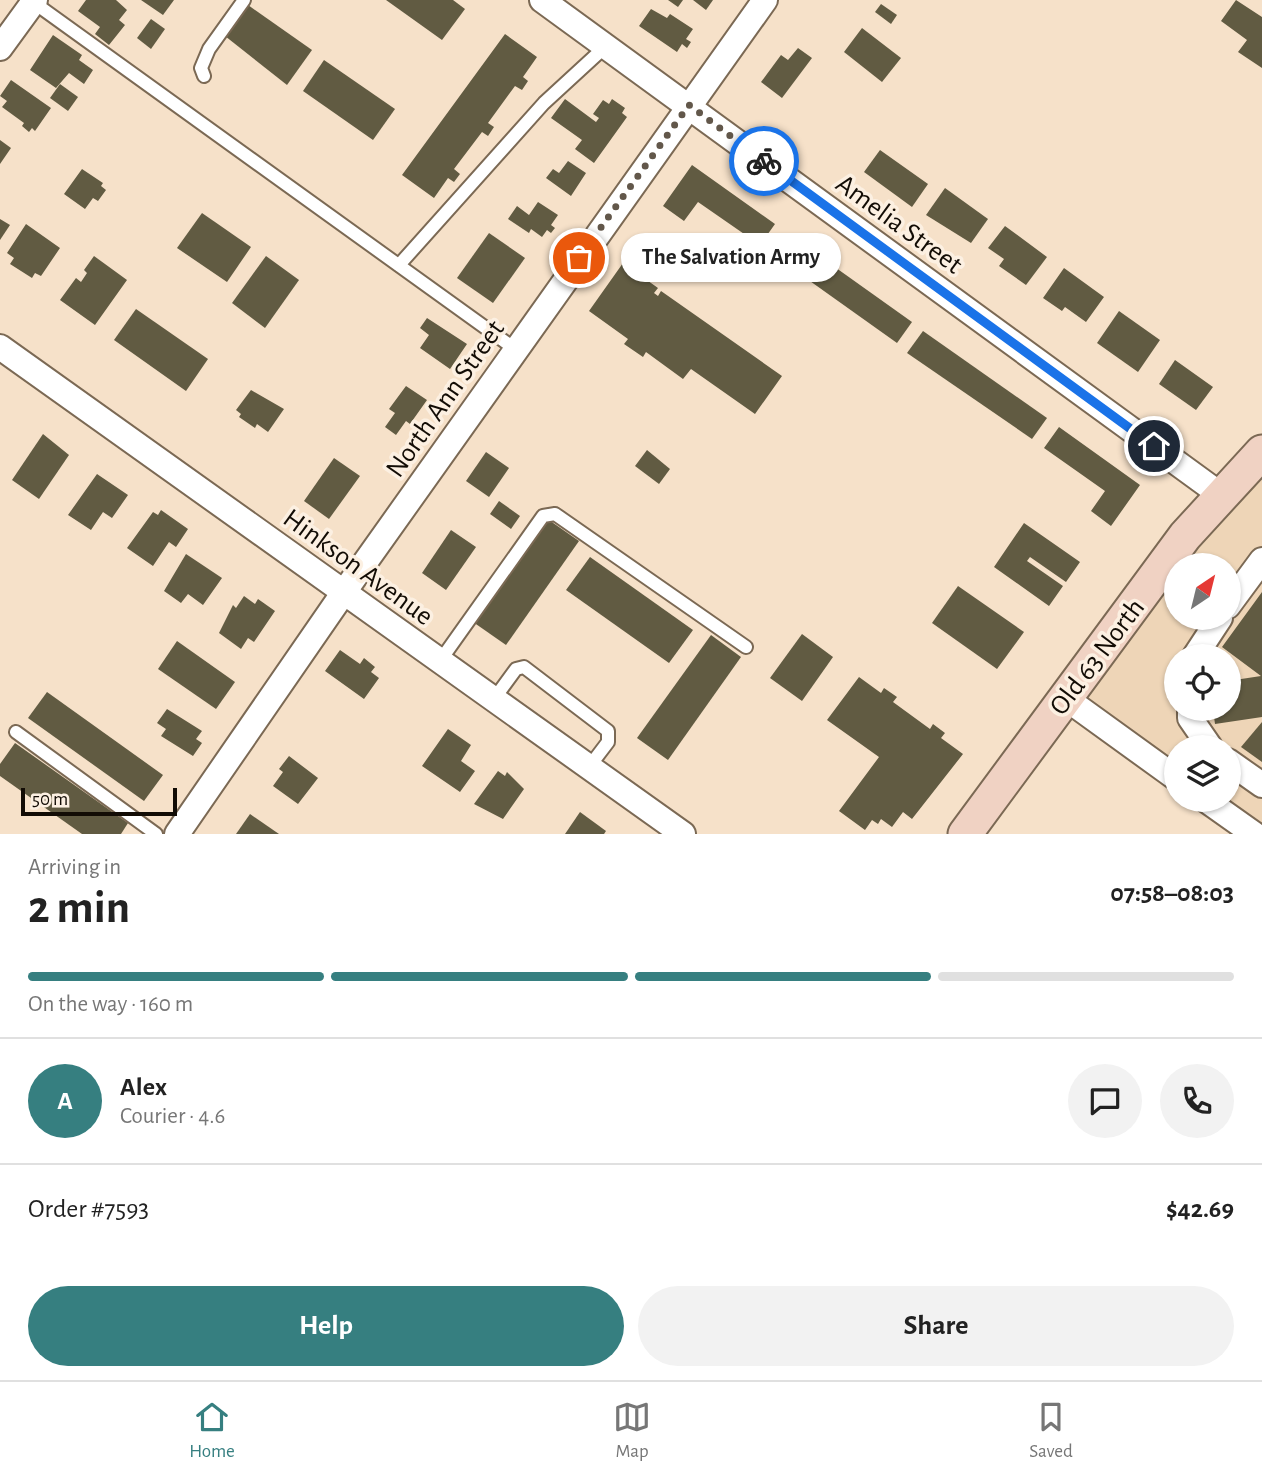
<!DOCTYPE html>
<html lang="en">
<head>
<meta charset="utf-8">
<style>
  :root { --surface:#fff; --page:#f2f2f2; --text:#222; --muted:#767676; --line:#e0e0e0; --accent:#367f80 }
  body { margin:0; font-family:"Alegreya Sans",sans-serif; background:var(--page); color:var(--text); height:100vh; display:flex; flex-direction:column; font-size:26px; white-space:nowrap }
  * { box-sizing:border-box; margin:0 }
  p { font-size:23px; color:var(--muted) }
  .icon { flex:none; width:38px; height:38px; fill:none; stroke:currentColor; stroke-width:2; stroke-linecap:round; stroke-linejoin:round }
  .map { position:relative; height:834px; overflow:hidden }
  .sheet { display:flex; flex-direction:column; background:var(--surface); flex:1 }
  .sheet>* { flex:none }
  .needle { width:46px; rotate:35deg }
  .buttons { position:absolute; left:1164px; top:553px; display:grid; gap:14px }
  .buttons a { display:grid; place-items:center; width:77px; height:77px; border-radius:50%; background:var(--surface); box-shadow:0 2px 5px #0004; font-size:35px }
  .scale { position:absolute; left:21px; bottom:18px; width:156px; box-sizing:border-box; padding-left:7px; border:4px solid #120c05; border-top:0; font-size:19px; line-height:24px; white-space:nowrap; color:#120c05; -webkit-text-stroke:5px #fcf0e2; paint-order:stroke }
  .pin { position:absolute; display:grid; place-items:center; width:60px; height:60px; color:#fff; margin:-30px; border:4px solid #fff; border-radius:50%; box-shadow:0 2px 7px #0007 }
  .courier { position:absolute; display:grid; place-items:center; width:70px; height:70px; margin:-35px; border:5px solid #1a73e8; border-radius:50%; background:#fff; color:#222; box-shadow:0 2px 9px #0007 }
  .bubble { position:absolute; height:49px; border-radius:24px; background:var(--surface); box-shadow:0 2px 5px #0004; font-size:23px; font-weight:700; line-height:49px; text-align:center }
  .headline em { font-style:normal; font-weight:700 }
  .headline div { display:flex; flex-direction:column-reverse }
  .headline { display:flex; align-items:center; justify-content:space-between; height:119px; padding:0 28px }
  h1 { font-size:46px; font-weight:700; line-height:52px }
  .bar { display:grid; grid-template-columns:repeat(4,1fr); gap:10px 7px; align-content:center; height:84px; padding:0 28px }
  .bar i { height:9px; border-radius:5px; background:var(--line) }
  .bar .selected { background:var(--accent) }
  .bar p { grid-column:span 4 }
  .line { display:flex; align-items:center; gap:18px; padding:0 28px; border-top:2px solid var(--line) }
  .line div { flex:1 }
  .round { display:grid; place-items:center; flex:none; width:74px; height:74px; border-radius:37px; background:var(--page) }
  .button { display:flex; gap:14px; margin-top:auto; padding:14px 28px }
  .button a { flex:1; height:80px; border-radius:42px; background:var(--accent); color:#fff; font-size:28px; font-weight:700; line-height:80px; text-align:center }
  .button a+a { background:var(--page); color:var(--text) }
  .tabs { display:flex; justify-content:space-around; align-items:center; height:98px; border-top:2px solid var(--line); background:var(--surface); font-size:19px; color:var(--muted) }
  .tabs a { display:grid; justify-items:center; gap:4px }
  .tabs .selected { color:var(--accent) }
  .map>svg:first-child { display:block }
  .built { fill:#eed5b7; fill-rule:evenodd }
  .building { fill:#615b42 }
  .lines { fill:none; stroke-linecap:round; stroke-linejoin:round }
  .lane-casing { stroke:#7b6954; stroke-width:16 }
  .street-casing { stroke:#7b6954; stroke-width:28 }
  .secondary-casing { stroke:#7b6954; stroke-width:37 }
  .lane { stroke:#fff; stroke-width:12 }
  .street { stroke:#fff; stroke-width:24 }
  .secondary { stroke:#f0d2c3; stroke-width:33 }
  .done { stroke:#62574a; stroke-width:7; stroke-dasharray:0 12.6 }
  .route { stroke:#1a73e8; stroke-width:9 }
  .labels { text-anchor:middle; stroke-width:7; stroke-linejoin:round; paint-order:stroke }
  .street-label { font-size:28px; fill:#120c05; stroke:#fcf0e2 }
</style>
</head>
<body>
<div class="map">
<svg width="1262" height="834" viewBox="0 0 1262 834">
  <rect width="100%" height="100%" fill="#f6e1c9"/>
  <path class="built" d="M1262,452V834L1207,800H1228V747H1176V778L1064,697ZM1176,565H1228V618H1176ZM1176,656H1228V709H1176Z"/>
  <g class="building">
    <path d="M86,0H116L127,10L119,20L125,25L109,45L95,34L100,27L78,11Z"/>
    <path d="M141,0H174L163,15Z"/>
    <path d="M386,0H453L465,9L442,40Z"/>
    <path d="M668,0H683L678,7Z"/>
    <path d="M693,0H713L706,10Z"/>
    <path d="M1236,0L1262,17V68L1238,52L1247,40L1221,21Z"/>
    <path d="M881,4L897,15L891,24L875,12Z"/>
    <path d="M248,5L312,50L287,85L225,36Z"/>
    <path d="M651,9L667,18L670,14L693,29L686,39L691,42L687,48L682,44L677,52L639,26Z"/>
    <path d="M151,19L165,29L151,49L137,38Z"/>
    <path d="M862,28L901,58L882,82L844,52Z"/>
    <path d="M505,34L537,57L523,77L528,81L522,90L515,86L488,123L494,127L488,136L482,132L454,169L460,174L454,182L448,178L434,198L402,175Z"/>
    <path d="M53,35L82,55L79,60L93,70L84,84L69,73L56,88L30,70Z"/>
    <path d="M798,48L812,58L782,98L761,82L781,55L788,60Z"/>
    <path d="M324,60L395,109L373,140L303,91Z"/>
    <path d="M11,80L51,108L35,131L32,128L29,132L22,126L24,123L2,107L7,101L0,96Z"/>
    <path d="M60,84L78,97L68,111L50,98Z"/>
    <path d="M565,99L596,122L599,118L593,114L603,100L609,104L612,99L625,108L622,113L627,117L594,163L575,149L582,140L551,118Z"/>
    <path d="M0,140L11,148L0,164Z"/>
    <path d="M880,150L928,184L912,207L864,172Z"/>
    <path d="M568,161L586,173L571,196L546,178L553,169L559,173Z"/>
    <path d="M692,165L775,224L760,245L698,202L684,221L663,206Z"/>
    <path d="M82,169L103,183L101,186L106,190L98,201L93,198L85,209L64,194Z"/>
    <path d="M945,188L988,219L971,243L926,215Z"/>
    <path d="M538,202L558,215L551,225L555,228L551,233L547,230L542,237L531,229L529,233L508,219L517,206L529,215Z"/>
    <path d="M202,213L251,247L227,282L177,248Z"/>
    <path d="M0,219L10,225L0,240Z"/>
    <path d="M26,224L60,248L41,276L35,273L32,278L10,264L14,258L7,253Z"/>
    <path d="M1005,226L1047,257L1026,285L999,266L1004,259L988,248Z"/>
    <path d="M489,233L525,258L493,303L457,278Z"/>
    <path d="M787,233L912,322L897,343L772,254Z"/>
    <path d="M94,256L127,280L95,325L60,300L76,278L81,282L87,273L84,270Z"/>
    <path d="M266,256L299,280L265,328L232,303Z"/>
    <path d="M623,263L658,288L654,293L658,296L661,291L782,376L755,414L691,369L683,379L646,352L643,357L624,344L628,339L589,311Z"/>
    <path d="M1064,268L1104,297L1086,322L1065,307L1062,311L1043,298Z"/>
    <path d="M136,309L208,359L186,391L114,340Z"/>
    <path d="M1119,311L1160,340L1138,372L1097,343Z"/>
    <path d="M427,318L467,344L450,369L420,348L429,335L420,328Z"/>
    <path d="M923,331L1047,418L1032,439L907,353Z"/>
    <path d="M1175,360L1213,387L1196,410L1159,384Z"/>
    <path d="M406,386L427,400L410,424L406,421L396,435L385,427L395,413L389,409Z"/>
    <path d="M251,390L284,409L268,432L257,424L255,428L239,417L241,414L236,410Z"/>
    <path d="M1059,427L1140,485L1111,526L1091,511L1105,491L1044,448Z"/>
    <path d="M43,434L69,455L39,499L12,480Z"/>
    <path d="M647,450L670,469L659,484L635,466Z"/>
    <path d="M486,452L509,468L489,497L466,481Z"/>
    <path d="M334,458L360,476L329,519L304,501Z"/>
    <path d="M97,474L128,495L112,518L103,512L91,530L68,515Z"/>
    <path d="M499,501L520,516L511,529L490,514Z"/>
    <path d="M161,510L188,529L176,547L169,542L153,566L127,548L153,512L158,515Z"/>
    <path d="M546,518L579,541L506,645L473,622Z"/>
    <path d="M1024,523L1080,562L1066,582L1030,557L1027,561L1063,586L1049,606L994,567Z"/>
    <path d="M451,530L476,547L446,590L422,573Z"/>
    <path d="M186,554L222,578L203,605L188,594L181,603L164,591Z"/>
    <path d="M590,557L693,630L669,663L566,590Z"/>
    <path d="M958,586L1024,632L997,669L932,623Z"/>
    <path d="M1262,592V717L1215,724L1213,709H1228V681L1261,676L1222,647Z"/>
    <path d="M244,596L255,604L258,599L275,611L254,642L248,638L241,649L219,633L233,605L236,608Z"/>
    <path d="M802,634L833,657L802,701L770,678Z"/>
    <path d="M711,635L741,657L668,760L637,738Z"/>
    <path d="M177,641L235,682L216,709L158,669Z"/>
    <path d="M340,650L360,664L364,658L375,667L371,672L379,678L364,699L325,671Z"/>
    <path d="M859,677L881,693L884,688L897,697L893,702L930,729L933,724L945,733L941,738L963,754L912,819L903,812L892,827L881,819L878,824L872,820L865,830L839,811L879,757L827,720Z"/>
    <path d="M47,692L163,775L144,801L28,718Z"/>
    <path d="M167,709L202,731L196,739L202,743L193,756L161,736L166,729L157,723Z"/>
    <path d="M1262,722V762L1241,747Z"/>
    <path d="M448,729L471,745L461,761L475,771L460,792L422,766Z"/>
    <path d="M15,743L128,823L121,834H82L0,776V764Z"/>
    <path d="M289,756L318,778L298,804L273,786L283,772L279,769Z"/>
    <path d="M498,771L505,776L507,772L524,789L503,819L474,804Z"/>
    <path d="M580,812L606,831L604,834H565Z"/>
    <path d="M250,814L279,834H236Z"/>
  </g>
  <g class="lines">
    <g class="lane-casing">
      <g id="lane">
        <path d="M33,2L515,349"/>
        <path d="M204,76L201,68L209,49L244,0"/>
        <path d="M399,265L544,103L606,46"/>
        <path d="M440,661L543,516L555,514L746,647"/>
        <path d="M494,699L516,669L524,667L608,731V742L589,767"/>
        <path d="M16,732L156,834"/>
      </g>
    </g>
    <g class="street-casing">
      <g id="street">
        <path d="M542,0L1221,495"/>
        <path d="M0,48L35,0"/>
        <path d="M0,347L683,834"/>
        <path d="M1228,606L1262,560"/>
        <path d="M1195,656L1220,618"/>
        <path d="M1064,697L1176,778"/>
        <path d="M1190,709V718L1210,747"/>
        <path d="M1228,761L1262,785"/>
        <path d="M1206,800L1254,834"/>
        <path d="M177,834L344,592L765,0"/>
      </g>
    </g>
    <g class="secondary-casing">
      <path id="secondary" d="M965,834L1185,536L1262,452"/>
    </g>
    <use href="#lane" class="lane"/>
    <use href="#street" class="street"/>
    <use href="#secondary" class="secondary"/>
  </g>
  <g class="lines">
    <path class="done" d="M579,258L689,105L764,161"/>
    <path class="route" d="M764,161L1154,446"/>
  </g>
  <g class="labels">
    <g class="street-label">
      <text transform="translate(900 223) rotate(36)" y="10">Amelia Street</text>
      <text transform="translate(444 398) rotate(-55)" y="10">North Ann Street</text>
      <text transform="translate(359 566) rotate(36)" y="10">Hinkson Avenue</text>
      <text transform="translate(1096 656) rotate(-53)" y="10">Old 63 North</text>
    </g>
  </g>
</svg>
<div class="buttons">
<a><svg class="needle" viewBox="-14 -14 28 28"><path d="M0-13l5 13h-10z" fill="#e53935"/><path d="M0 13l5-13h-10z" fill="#767676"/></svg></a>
<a><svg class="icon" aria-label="locate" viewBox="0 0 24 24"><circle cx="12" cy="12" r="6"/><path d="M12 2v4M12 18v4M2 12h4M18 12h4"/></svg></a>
<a><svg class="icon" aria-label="layers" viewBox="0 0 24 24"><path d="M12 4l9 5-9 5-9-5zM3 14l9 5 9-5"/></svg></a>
</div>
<div class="scale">50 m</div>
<div class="pin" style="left:579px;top:258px;background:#ea580c"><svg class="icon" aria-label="bag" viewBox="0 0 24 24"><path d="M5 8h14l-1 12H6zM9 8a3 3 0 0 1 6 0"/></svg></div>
<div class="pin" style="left:1154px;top:446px;background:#1f2937"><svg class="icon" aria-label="home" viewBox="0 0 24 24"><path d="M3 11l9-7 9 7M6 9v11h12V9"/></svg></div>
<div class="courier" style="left:764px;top:161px"><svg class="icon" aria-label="bike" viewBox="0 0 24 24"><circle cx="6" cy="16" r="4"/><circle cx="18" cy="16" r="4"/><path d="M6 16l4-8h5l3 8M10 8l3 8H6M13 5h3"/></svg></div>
<div class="bubble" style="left:621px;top:233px;width:220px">The Salvation Army</div>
</div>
<section class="sheet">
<div class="headline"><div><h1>2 min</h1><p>Arriving in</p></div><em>07:58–08:03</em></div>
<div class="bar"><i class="selected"></i><i class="selected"></i><i class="selected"></i><i></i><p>On the way · 160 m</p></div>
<div class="line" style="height:126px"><b class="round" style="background:var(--accent);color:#fff">A</b><div><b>Alex</b><p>Courier · 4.6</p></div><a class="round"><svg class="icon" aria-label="chat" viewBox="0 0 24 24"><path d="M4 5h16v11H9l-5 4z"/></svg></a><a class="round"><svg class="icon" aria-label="phone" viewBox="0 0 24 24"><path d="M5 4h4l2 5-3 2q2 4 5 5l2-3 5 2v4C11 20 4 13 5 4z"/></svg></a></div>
<div class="line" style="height:91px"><div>Order #7593</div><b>$42.69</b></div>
<div class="button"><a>Help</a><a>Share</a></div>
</section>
<nav class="tabs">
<a class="selected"><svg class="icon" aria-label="home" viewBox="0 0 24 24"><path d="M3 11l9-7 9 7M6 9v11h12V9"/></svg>Home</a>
<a><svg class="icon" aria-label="map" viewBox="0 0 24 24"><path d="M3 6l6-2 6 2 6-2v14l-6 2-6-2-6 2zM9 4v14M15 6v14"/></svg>Map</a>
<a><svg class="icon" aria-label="saved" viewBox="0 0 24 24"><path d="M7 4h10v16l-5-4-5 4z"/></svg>Saved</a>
</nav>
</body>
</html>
